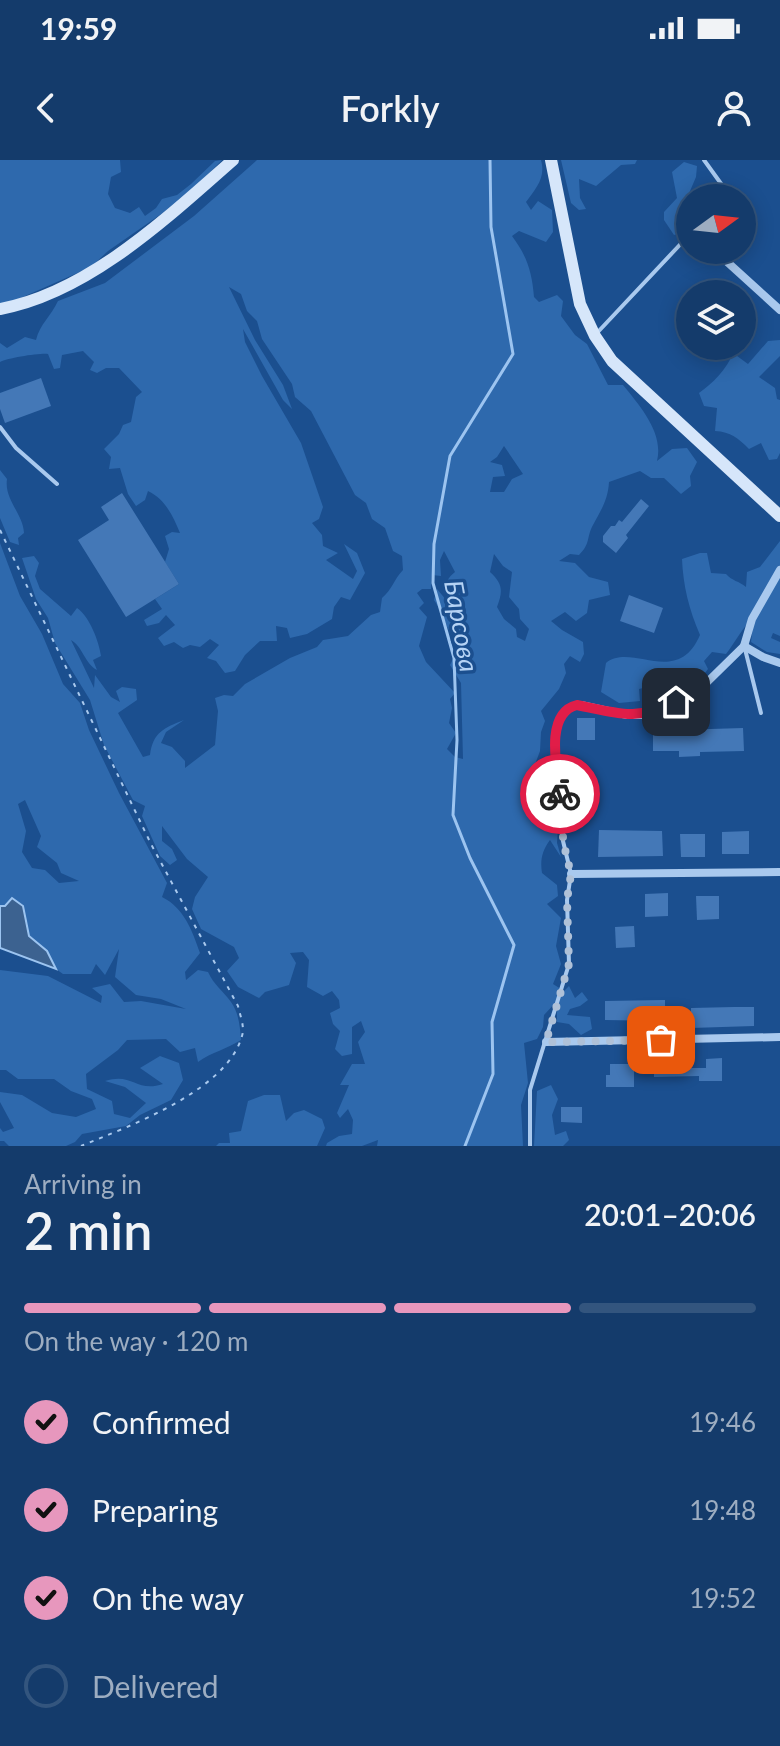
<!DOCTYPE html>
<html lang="en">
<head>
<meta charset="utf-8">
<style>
  :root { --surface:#143b6b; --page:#1d4271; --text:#f1f3f6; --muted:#9dadc1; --line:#33557e; --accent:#e797bd }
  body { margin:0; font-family:Lato,sans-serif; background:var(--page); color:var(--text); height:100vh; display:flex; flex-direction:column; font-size:30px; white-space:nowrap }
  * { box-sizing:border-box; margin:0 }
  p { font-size:26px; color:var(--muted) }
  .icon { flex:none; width:44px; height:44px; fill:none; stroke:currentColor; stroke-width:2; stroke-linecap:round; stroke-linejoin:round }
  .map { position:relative; height:986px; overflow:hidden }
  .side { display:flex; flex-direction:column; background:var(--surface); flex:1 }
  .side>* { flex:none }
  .needle { width:52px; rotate:75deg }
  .tools { position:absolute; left:676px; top:24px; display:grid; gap:16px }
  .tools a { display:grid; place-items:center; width:80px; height:80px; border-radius:50%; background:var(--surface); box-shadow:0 4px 20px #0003,0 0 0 2px var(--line); font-size:40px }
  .pin { position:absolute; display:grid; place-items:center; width:68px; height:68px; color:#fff; margin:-34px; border-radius:16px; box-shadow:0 4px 12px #0006 }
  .courier { position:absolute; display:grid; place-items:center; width:80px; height:80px; margin:-40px; border:6px solid #e11d48; border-radius:50%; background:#fff; color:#222; box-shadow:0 2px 10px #0007 }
  .summary em { font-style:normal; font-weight:600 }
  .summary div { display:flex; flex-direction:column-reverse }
  .summary { display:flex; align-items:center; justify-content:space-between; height:136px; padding:0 24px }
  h1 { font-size:52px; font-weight:600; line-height:60px }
  .bar { display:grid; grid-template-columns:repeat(4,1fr); gap:12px 8px; align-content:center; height:96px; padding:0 24px }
  .bar i { height:10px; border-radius:6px; background:var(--line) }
  .bar .current { background:var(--accent) }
  .bar p { grid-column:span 4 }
  ol { padding:0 24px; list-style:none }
  li { display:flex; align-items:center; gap:24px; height:88px }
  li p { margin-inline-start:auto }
  li .icon { padding:8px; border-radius:50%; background:var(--accent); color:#111; stroke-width:4 }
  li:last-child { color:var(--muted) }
  li i { width:44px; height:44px; border:4px solid var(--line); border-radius:50% }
  .status { display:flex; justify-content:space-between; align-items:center; height:56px; padding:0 40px; background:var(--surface); direction:ltr }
  .status svg { height:22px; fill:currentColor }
  header { display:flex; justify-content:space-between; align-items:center; height:104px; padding:0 24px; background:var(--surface); font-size:36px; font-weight:600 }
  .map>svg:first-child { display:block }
  .green { fill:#2e69ad; fill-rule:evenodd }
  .water { fill:#3c6290; stroke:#9cc4f0; stroke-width:2 }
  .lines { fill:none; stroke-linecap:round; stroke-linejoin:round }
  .stream { stroke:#9cc4f0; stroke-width:3 }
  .building { fill:#4478b7 }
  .path { stroke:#a9c9ee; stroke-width:2; stroke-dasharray:4 6; stroke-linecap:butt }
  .lane { stroke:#a9c9ee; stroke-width:4 }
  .street { stroke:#a9c9ee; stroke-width:8 }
  .secondary { stroke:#d6e6fa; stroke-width:12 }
  .done { stroke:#afc1d8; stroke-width:8; stroke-dasharray:0 14.4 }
  .route { stroke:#e11d48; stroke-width:10 }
  .labels { text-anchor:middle; stroke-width:7; stroke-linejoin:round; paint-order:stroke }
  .water-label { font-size:26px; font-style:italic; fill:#b5d3f5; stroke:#1b4f8f }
</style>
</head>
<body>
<div class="status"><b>19:59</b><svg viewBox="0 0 49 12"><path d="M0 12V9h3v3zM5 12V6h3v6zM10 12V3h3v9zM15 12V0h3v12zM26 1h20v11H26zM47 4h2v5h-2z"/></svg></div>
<header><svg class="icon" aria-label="back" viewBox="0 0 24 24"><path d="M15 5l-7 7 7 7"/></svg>Forkly<svg class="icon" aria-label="person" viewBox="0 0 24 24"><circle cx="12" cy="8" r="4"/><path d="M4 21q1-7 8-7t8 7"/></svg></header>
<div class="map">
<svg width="780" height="986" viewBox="0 0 780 986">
  <rect width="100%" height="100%" fill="#1b4f8f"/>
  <g class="green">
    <path d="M0,0H120L121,12L111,17L108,34L115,48L130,53L139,47L145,56L156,48L162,39L177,35L191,24L215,1L222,0L187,36L108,91L91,107L7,144L0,143Z"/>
    <path d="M257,0H541C546,18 536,28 526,42L531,50L538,41L552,50L553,72L546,82L519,71L512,76C527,96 532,112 534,137L539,142L557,135L563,141L561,156L575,175L587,184L608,225H623C640,246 664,273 657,301L672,289L687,288L697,302L690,316L691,326L681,334L664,318H651L640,311L609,322C608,340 601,350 593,365C586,378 591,383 579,395L570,394L559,401L575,403L589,417L608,422L610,435L589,440L587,453L576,461L565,452L551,461L562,470L583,482L584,494L580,502L570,496L564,504L566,513L559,529L541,551L545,561L541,572L540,591L530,618V645L541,648L539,634L542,613H552L556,628L570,649L576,641L582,643L576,658L567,659L559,652L557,683L561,697L550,680C542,691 540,700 542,713L557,725L558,736L547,744L561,758L556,786L561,804L553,824L564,831L569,826L575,838L582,832L588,840L580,846L570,849L567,855L590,857L592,869L581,875L569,864L557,862V841L544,855L543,867L537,879L524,883L528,923L521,945L523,986H377L378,980L362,986H326L327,983L339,976L352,974L353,960L348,949L340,958L337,953L349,925H340L352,904H365L358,882L365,872L361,861L352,867V894L342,896L335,889L340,871L333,864L330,853L340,848L339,840L332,831L323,836L307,827L309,800L303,792L290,793L296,803L289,825L265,832L259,838L238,827L227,811L239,798L234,787L201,769L192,749L195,737L208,717L187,699L162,666V681L172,689L177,700L170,705L160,696L142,656L145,646L133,640L104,585L90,540L55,483L48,458L36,439L22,398L34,396L39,403L35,416L40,429L71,456L77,448C90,457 99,482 101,496L93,500L97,510C85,504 83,487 71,480L94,528L95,515L111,537L120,542L116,531L122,527L136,529L137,540L118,553L143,597L150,595C153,572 164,568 184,560L166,572L161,583L172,587L185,601V608L215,585L218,551L215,538L224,535L233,536L245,524L290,498L317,487L323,480L348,476L371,455L380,452L382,438C392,430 394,419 403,410L402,396L393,391L385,368L372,359L366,343L355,335L311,251L295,237L292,224L262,179L257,161L247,151L241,134L229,127L255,180L283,225L292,249L283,240L243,169L245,182L262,216L301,283L323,347L319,359L312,363L322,375L323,386L338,393L326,400L353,419L357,411L344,384L357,393L365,413L350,440L341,437L334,447L332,459L307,474L290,478L287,468L276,466L277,481H260L245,495L235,511L225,513L216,501L207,498L219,485L210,479L200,487L190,485L183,488L174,482L164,486L158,478L175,465L166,455L159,463L147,466L144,460L162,449L155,439L179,424L165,402L169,389L165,376L172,372L180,373C173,356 165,339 148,331L145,340L136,346L128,334L120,308L109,309L111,297L104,289L119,274L123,265L131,262L136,237L142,232L119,208H106L97,213L90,210L94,202L83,191L62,195L60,208L54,209L48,194C39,193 8,198 0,202V183L7,188L25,177L36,180C40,164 51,156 58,141L105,123L194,56ZM504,286L523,314L512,319L504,332H490L493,317L505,316L502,305L490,302L497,297ZM444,391L455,412C441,423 446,432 452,447L437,429L434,440C440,449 442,454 446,464C449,473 456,477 458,488L466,485L468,499L454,497L450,505L461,523L463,599L455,597L447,589L456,573L449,563L452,548L450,539L455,533L426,502L419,486L427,457L419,448L424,443L417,433L422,429H431L432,415L441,416L440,400ZM494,394L503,406L512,412L509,437L519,449L520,459L529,469L525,481L517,477L516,469L504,459L497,447C503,431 503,424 490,412Z"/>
    <path d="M561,0H637L635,4L621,5L596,26L579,19L580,38L586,49L579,50L571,43Z"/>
    <path d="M684,2L697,6L696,17L687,38L690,39V66L686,71L674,75L664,60V52L677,38L672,12Z"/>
    <path d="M780,180V196L759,217L775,228L777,239L780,240V293L777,299L769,300L761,283L749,289C738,278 731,272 715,271L717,248L704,246L699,233C713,223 727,209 733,193L748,204L768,181Z"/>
    <path d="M0,310L7,319C4,340 23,353 24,373L18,378L19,385L10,382L0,358Z"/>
    <path d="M780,381V476L773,473L771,478L780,482V494L767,492L751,482L754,457C742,468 736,481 726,494L712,492L704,501L708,509L702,517L676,526L668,522L639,529L640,541L619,543L601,532L606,503C632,482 677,528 700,475C689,450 683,425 682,399L700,393H707L711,413L726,414C732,421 739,421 746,427L747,412L760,407Z"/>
    <path d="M0,383L20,436L42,474L63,524L80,543L89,570L119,633L167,723L162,737C184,748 192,770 200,793L185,812L186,820L198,810L208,812C214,825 223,831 231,842C239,853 240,867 241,880C227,889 212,892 198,902L195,888L180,892L166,879L127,880L118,890L86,914L87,929L112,941L114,954L130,958L146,943L125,927L105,921C133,912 136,933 163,924L140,908L160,896L179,903L183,920L171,940L140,955L126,966L82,974L75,982L66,986H9L4,981H0V968L3,972L14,968L0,942V932L22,935L52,953L76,957L96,949L92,939L71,931L54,919H18L6,910H0V810L48,816L101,843L102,836L92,828L110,824L124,842L141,841L186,849L161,839L136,835L115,817L119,789L105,815L96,804L91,814H63L56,809L46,791L29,776L5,746H0ZM25,640L41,676L37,687L57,703L61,713L79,721L59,723L45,710L32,708L22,692L26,671L18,644Z"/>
    <path d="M551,925L558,939L552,955L555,975L566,971L569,980L563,986H534L537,931Z"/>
    <path d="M264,935H280L286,961L294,953L304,950L322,959L325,968L317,986H216L219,983H230L229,973L241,971L248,941Z"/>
  </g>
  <path class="water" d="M12,738L23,746L29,776L47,791L56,809L0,788V746H5Z"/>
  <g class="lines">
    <path class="stream" d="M465,986L493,914L492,862L514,785L470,698L453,655L457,580L454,498L433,423L434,384L450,296L513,194L491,67L490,0"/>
  </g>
  <g class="building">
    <path d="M41,218L51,246L5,263L0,249V233Z"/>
    <path d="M122,333L179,424L126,457L78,380L109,360L101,347Z"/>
    <path d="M641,339L649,346L626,375L628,378L616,393L603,382V376L611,366H615L619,360L622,362Z"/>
    <path d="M629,435L663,448L654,473L620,461Z"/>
    <rect x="577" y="558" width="18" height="22"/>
    <path d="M743,568L744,591L700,592V596L679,597V591H653V574H678V570Z"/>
    <path d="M599,670L662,671L663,696L598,697Z"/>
    <path d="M749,671V694H722V672Z"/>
    <path d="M680,674H705V697H681Z"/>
    <path d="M668,733V756L645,757V734Z"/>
    <path d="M696,736H719V759L697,760Z"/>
    <path d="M634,766L635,787L616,788L615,767Z"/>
    <path d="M665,840V861L605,860V841Z"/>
    <path d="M734,847H754V866L691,868V848Z"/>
    <path d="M722,898V921H699V916L654,917V900L683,899V908H706V899Z"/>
    <path d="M610,904H634V927H606V915H610Z"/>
    <path d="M561,947H582V963L561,962Z"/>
  </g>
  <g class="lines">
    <path class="path" d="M0,370L151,684L238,846C240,855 245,867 242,876C227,931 129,966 81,986"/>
    <g class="lane">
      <path d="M704,0L722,25L720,38"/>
      <path d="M596,174L690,74"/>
      <path d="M0,267L16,288L57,324"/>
      <path d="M745,489L761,553"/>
      <path d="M530,986V930L569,804L567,740L571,714L563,681V661L555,591L557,562L569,547L581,545"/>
    </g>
    <g class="street">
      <path d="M714,90L780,150"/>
      <path d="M744,486L752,459L780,410"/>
      <path d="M581,545L627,555H644L658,550L694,535L744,486L763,497L780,503"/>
      <path d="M571,714L780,712"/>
      <path d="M546,882L780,877"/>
    </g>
    <g class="secondary">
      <path d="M551,0L580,144L595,176L612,201L780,356"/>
      <path d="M0,149C88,133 168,57 233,0"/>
    </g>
  </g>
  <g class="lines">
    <path class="done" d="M560,634L563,661V681L571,714L567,740L569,804L546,882L661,880"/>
    <path class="route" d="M560,634C557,609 544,553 577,545C621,554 633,561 676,542"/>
  </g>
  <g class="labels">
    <g class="water-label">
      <text transform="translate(461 466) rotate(80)" y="9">Барсова</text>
    </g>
  </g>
</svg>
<div class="tools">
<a><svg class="needle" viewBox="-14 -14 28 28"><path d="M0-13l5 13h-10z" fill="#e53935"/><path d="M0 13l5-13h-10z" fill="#9dadc1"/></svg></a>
<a><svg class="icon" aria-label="layers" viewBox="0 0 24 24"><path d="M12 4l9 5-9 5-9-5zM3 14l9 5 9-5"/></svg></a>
</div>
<div class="pin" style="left:661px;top:880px;background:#ea580c"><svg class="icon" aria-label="bag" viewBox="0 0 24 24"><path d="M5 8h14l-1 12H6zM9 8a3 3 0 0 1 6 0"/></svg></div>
<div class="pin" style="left:676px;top:542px;background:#1f2937"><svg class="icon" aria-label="home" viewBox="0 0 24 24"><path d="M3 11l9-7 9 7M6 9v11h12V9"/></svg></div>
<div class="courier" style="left:560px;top:634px"><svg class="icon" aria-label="bike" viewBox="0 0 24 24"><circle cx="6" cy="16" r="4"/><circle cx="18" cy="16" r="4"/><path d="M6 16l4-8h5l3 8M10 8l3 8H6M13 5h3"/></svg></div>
</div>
<section class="side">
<div class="summary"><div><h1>2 min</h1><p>Arriving in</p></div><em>20:01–20:06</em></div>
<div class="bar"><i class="current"></i><i class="current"></i><i class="current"></i><i></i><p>On the way · 120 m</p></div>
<ol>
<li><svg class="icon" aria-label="check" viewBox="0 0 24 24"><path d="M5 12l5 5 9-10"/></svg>Confirmed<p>19:46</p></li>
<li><svg class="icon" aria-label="check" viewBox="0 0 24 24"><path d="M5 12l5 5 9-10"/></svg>Preparing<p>19:48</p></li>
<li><svg class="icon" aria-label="check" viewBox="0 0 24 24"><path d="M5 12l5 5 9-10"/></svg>On the way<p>19:52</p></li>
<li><i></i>Delivered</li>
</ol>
</section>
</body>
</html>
